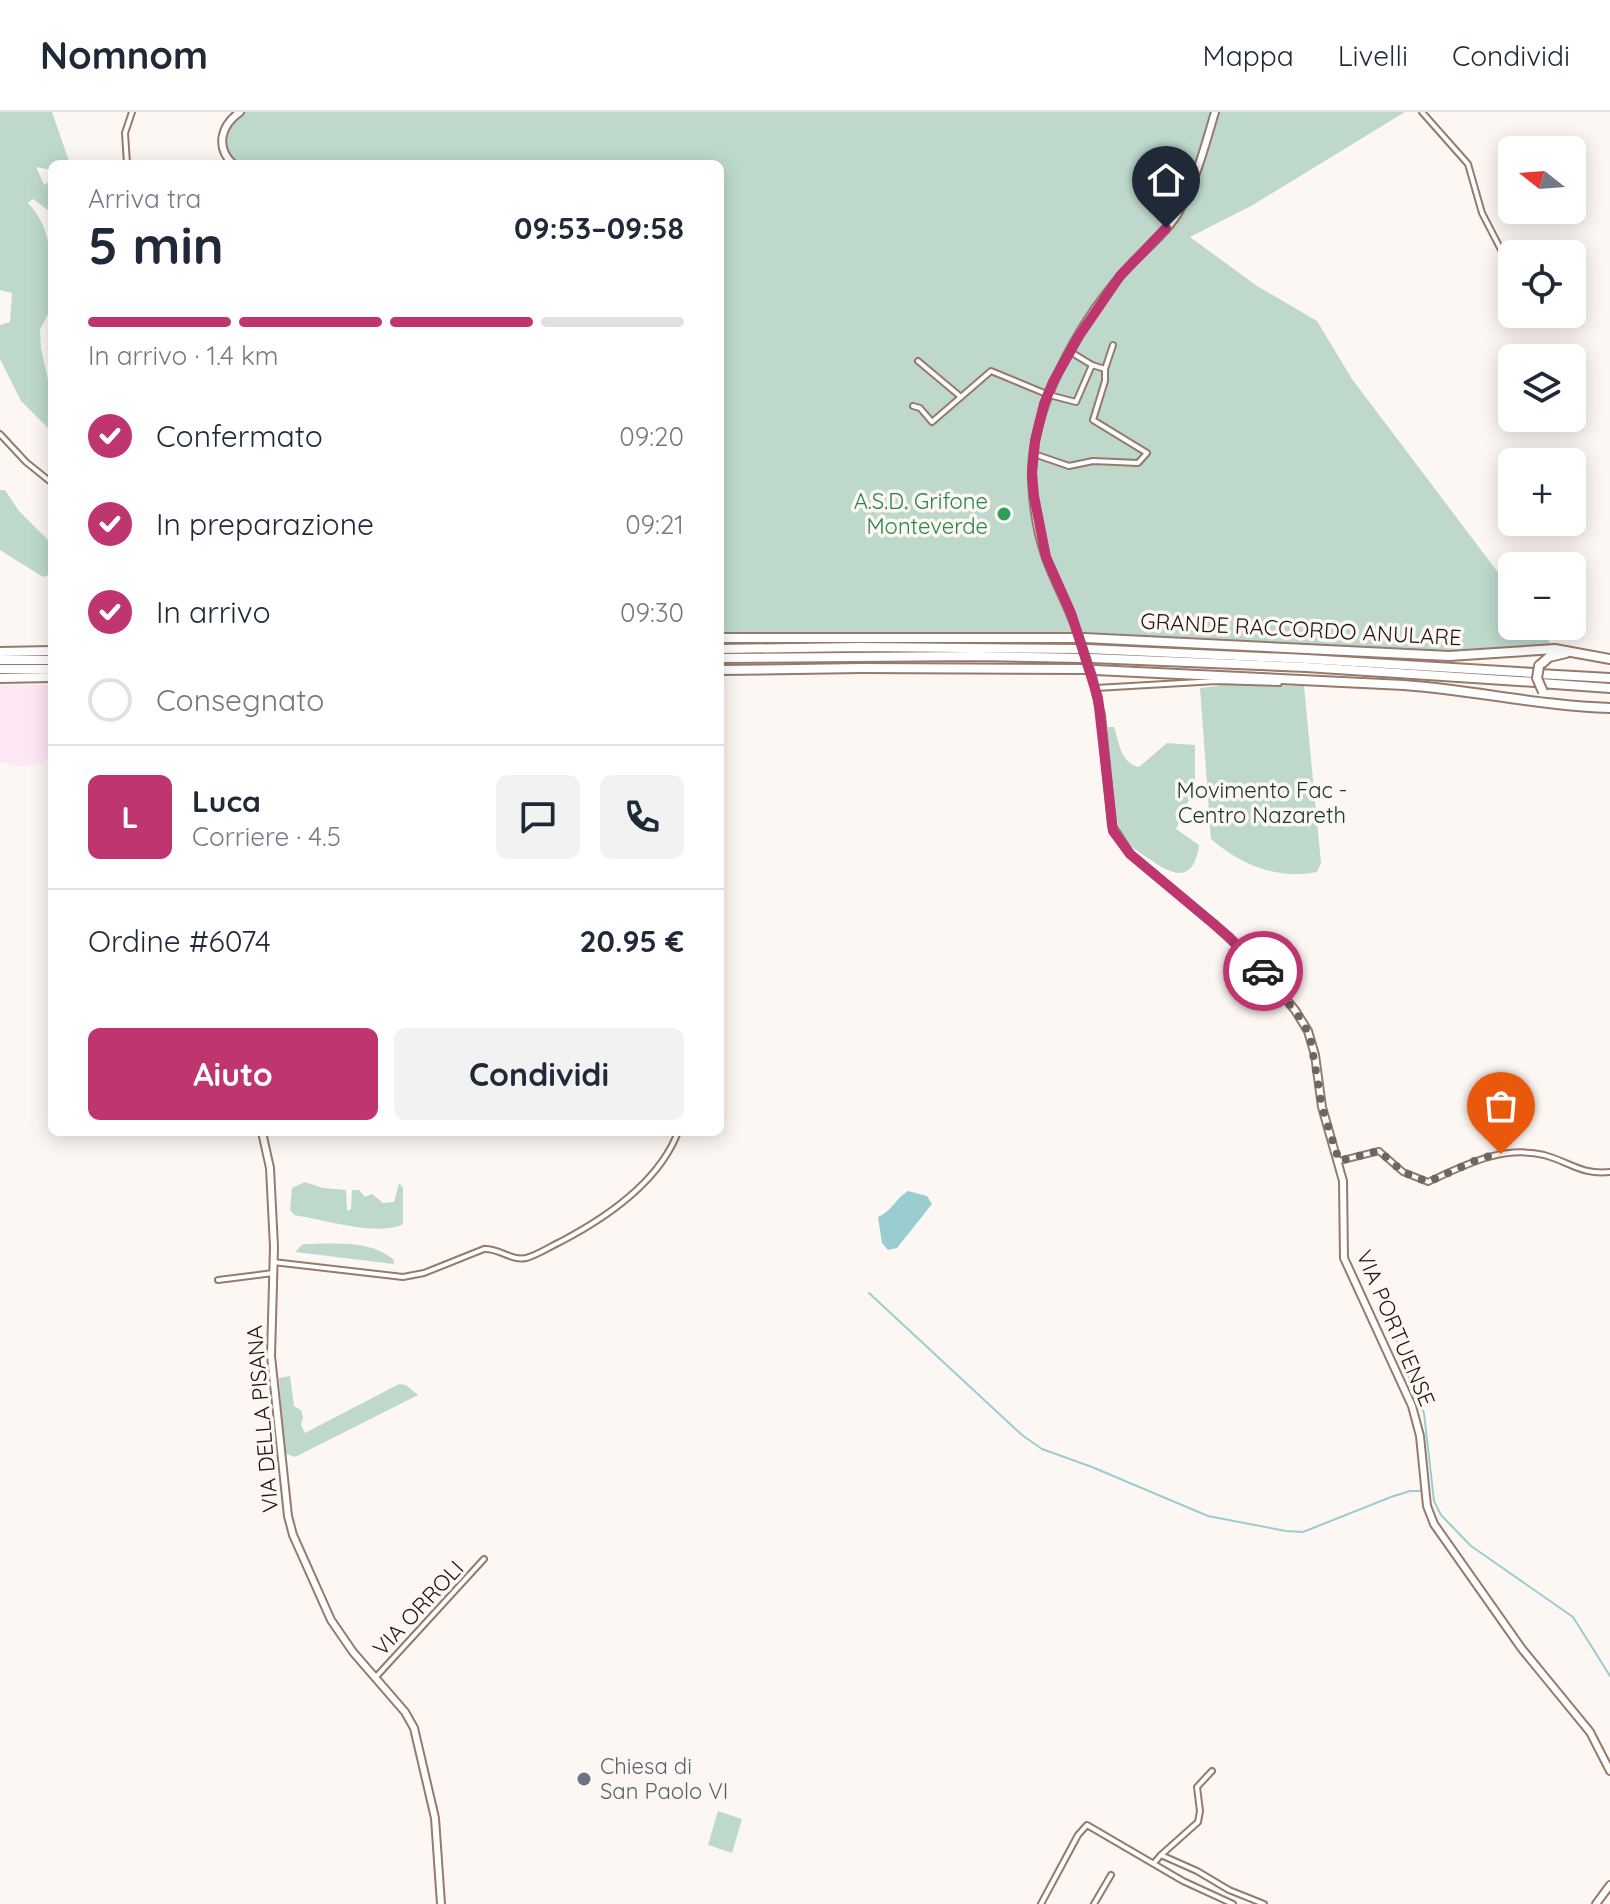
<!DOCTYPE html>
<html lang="it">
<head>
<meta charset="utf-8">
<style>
  :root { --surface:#fff; --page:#f2f2f3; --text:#1f2937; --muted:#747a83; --line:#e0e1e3; --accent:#bf356f }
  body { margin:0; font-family:Quicksand,sans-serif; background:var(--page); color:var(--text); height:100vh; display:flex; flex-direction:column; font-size:30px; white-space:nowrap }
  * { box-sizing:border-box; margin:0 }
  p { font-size:26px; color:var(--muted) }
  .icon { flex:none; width:44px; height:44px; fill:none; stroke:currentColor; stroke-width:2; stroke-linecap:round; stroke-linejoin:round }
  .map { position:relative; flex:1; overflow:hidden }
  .sheet { position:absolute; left:48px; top:48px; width:676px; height:976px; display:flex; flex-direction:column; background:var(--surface); border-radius:12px; box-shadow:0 4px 20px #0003 }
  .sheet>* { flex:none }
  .needle { width:52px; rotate:287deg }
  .controls { position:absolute; left:1498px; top:24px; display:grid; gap:16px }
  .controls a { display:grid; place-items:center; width:88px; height:88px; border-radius:12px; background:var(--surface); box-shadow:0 4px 20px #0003; font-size:40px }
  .pin { position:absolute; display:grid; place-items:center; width:68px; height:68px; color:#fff; margin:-82px -34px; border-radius:50% 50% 50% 0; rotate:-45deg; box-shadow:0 0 8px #0007 }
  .pin .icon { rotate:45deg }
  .courier { position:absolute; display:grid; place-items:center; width:80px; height:80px; margin:-40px; border:6px solid #bf356f; border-radius:50%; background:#fff; color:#222; box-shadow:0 2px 10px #0007 }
  .summary em { font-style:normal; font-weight:700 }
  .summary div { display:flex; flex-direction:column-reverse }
  .summary { display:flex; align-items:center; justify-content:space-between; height:136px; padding:0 40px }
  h1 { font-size:52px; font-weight:700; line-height:60px }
  .bar { display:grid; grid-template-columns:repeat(4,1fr); gap:12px 8px; align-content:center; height:96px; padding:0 40px }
  .bar i { height:10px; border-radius:6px; background:var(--line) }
  .bar .current { background:var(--accent) }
  .bar p { grid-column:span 4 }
  .line { display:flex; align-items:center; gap:20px; padding:0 40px; border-top:2px solid var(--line) }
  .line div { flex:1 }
  .round { display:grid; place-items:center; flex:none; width:84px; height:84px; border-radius:12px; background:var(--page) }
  ol { padding:0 40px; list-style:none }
  li { display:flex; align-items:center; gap:24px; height:88px }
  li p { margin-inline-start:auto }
  li .icon { padding:8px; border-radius:50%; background:var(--accent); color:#fff; stroke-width:4 }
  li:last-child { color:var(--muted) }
  li i { width:44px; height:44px; border:4px solid var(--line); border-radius:50% }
  .action { display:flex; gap:16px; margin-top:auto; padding:16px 40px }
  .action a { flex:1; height:92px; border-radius:12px; background:var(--accent); color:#fff; font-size:32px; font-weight:700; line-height:92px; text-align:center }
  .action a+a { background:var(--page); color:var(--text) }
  header { display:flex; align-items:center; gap:48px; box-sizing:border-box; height:112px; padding:0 40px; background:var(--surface); border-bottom:2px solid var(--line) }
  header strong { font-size:38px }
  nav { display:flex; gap:44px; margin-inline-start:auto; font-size:28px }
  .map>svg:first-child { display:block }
  .commercial { fill:#fde7f4 }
  .green { fill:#bed9cc }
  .water { fill:#9acdd0 }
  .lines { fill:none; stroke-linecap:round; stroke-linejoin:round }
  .stream { stroke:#9acdd0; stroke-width:2 }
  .minor-casing { stroke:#967a6b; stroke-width:8 }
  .major-casing { stroke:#967a6b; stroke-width:10 }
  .highway-casing { stroke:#967a6b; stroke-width:12 }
  .minor { stroke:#fff; stroke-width:4 }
  .major { stroke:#fff; stroke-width:6 }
  .highway { stroke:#fff; stroke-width:8 }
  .major-bridge-casing { stroke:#967a6b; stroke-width:10; stroke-linecap:butt }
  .highway-bridge-casing { stroke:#967a6b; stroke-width:12; stroke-linecap:butt }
  .major-bridge { stroke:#fff; stroke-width:6 }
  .highway-bridge { stroke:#fff; stroke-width:8 }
  .done { stroke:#6d655f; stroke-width:8; stroke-dasharray:0 14.4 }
  .route { stroke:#bf356f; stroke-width:10 }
  .leisure-dot { fill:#2e9e5b; stroke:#fdf7f3; stroke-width:3 }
  .worship-dot { fill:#6b7280; stroke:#fdf7f3; stroke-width:3 }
  .labels { text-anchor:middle; stroke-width:7; stroke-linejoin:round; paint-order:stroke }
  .leisure-label { font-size:22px; fill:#27864d; stroke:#fdf7f3; text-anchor:end }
  .street-label { font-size:22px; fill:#201610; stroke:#fdf7f3 }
  .park-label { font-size:22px; fill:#123628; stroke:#fdf7f3 }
  .worship-label { font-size:22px; fill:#5b616d; stroke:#fdf7f3; text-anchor:start }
</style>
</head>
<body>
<header>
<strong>Nomnom</strong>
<nav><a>Mappa</a><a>Livelli</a><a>Condividi</a></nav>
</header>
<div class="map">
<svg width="1610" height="1792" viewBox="0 0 1610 1792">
  <rect width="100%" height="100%" fill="#fdf7f3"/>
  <path class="commercial" d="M0,573H48L50,631L48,645L43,652L19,654L0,650Z"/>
  <g class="green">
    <path d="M0,0H52L70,52H52V58L36,55L44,73L52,68V101L33,87L28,91C56,119 52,165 52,202L49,200L40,218L41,236L52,286V320L21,289L0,247V213L10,210L12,181L0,178Z"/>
    <path d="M245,0H1405L1251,94L1190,125L1257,174L1317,209L1352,267L1512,479V514H1538L1552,533L1448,541L1081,520L720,522V52H237C218,33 224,14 245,0Z"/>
    <path d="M0,378H5L19,399L52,432V462L43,465L0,438Z"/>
    <path d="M1219,572L1304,574L1321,751L1317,760C1277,768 1241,753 1211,727L1200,576L1219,574Z"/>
    <path d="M1108,615H1114C1119,630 1121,652 1139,655L1167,631L1195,633V674L1176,717L1199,733C1194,772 1172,764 1148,746C1140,741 1129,734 1124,726C1112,711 1108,636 1108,615Z"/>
    <path d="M305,1070L323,1076L346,1078L347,1099L351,1097L352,1078H359L365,1085L372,1082L383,1091L394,1090L399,1071L403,1076V1112C379,1125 321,1107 294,1103L290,1098L292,1076Z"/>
    <path d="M303,1132C334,1132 370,1127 394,1148V1152L295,1140Z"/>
    <path d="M290,1264L294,1294L301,1298L303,1305L301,1313L305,1321L399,1272L406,1273L418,1283L295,1345L284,1341L279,1266Z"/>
    <path d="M718,1699L742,1707L732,1741L708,1733Z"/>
  </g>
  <path class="water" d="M908,1079L927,1084L932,1092L897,1136L888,1138L882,1131L878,1105C891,1100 896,1086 908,1079Z"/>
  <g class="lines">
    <g class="stream">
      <path d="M869,1181L1022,1323L1042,1337L1092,1355L1208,1404L1286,1419L1303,1420L1391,1385L1410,1379H1422"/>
      <path d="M1397,1229L1401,1247L1424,1301L1434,1389L1441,1403L1471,1434L1573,1505L1610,1564"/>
    </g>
    <g class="minor-casing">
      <g id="minor">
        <path d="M1422,0L1468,52L1482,101L1512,159"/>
        <path d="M127,52L125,21L132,0"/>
        <path d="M1069,239L1092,253"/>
        <path d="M918,249L961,285"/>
        <path d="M1105,257L1113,233"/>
        <path d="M913,294L920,296L932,310L991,259L1049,283L1076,290L1092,253L1105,257V269L1093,308L1147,341L1138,351L1093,349L1069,354L1034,342"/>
        <path d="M0,322L26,350L52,371"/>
        <path d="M1096,576L1217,569L1279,571"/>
        <path d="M1339,1049L1379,1039L1403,1060L1428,1070C1465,1053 1502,1033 1544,1043C1570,1050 1581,1063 1610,1060"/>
        <path d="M273,1150L403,1165L424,1161L484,1137C499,1136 511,1149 526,1146C538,1143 549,1135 560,1130C606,1106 659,1070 678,1020"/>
        <path d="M218,1168L273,1161"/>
        <path d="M375,1566L484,1447"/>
        <path d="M1161,1743L1198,1710L1200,1699L1197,1675L1212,1659"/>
        <path d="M1154,1751L1161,1743L1197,1759L1229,1778L1264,1792"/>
        <path d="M1041,1792L1078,1723L1087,1713L1183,1769L1233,1792"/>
        <path d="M1094,1792L1111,1763"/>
      </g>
    </g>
    <g class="major-casing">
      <g id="major">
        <path d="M233,52C215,35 221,13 240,0"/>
        <path d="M1077,519C1068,494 1055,471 1046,446C1038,423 1033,394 1032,369C1029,299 1078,212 1123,161C1140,141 1163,125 1177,103C1195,72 1205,34 1215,0"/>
        <path d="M1092,564L1101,603L1112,714L1130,742L1213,811L1255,850L1295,898L1308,919L1315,943L1322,995L1343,1069L1344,1146L1412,1294L1420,1324L1427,1394L1434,1412L1522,1537L1590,1620L1610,1659"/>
        <path d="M262,1020L270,1056L274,1135L271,1244L288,1404L293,1423L331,1508L353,1540L405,1600L414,1616L435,1706L441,1792"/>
        <path d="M1596,1792L1610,1773"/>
      </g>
    </g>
    <g class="highway-casing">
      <g id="highway">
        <path d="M720,526H1075"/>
        <path d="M1084,526L1449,544L1555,537L1610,547"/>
        <path d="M720,537L859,535L1079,537"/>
        <path d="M1088,537L1307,547L1534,561"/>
        <path d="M0,540L52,539"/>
        <path d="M720,546L979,544L1081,546"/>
        <path d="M1091,546L1306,555L1535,570"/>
        <path d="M0,548H52"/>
        <path d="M1539,554L1549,545L1566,541"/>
        <path d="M0,557H52"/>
        <path d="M720,558L862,556L1086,557"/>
        <path d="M1095,558L1404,573C1473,578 1541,594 1610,596"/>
        <path d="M1539,562L1610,566"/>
        <path d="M0,566L52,565"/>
        <path d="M1540,571L1610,576"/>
      </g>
    </g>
    <use href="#minor" class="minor"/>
    <use href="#major" class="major"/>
    <use href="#highway" class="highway"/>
    <g class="major-bridge-casing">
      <path id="major-bridge" d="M1077,519L1092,564"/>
    </g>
    <g class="highway-bridge-casing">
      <path id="highway-bridge" d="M1539,554L1537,566L1543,580"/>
    </g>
    <use href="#major-bridge" class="major-bridge"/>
    <use href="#highway-bridge" class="highway-bridge"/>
  </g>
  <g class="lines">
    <path class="done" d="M1263,859L1301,907L1310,924L1322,995L1339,1049L1379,1039L1403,1060L1428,1070L1481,1046L1501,1042"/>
    <path class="route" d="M1166,116L1120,164L1079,224L1053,270L1044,292L1035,329L1032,361L1034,384L1046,445L1071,501L1098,586L1113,719L1130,742L1228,824L1263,859"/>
  </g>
  <circle class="leisure-dot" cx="1004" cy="402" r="8"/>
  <circle class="worship-dot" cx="584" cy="1667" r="8"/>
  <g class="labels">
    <g class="leisure-label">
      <text x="988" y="397">A.S.D. Grifone<tspan x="988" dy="25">Monteverde</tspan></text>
    </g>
    <g class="street-label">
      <text transform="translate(1301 517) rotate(3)" y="8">GRANDE RACCORDO ANULARE</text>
      <text transform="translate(1396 1216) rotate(67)" y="8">VIA PORTUENSE</text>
      <text transform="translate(262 1307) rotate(-95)" y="8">VIA DELLA PISANA</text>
      <text transform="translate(418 1496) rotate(-47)" y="8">VIA ORROLI</text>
    </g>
    <g class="park-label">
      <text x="1262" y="686">Movimento Fac -<tspan x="1262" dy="25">Centro Nazareth</tspan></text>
    </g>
    <g class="worship-label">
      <text x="600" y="1662">Chiesa di<tspan x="600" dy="25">San Paolo VI</tspan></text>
    </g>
  </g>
</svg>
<div class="controls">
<a><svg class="needle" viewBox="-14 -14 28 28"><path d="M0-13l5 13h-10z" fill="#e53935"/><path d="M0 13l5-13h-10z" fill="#747a83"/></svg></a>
<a><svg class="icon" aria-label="locate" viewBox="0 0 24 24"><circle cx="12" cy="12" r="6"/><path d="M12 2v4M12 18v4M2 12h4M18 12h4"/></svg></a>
<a><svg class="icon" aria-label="layers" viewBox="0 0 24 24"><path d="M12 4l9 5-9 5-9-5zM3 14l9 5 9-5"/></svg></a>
<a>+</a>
<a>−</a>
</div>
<div class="pin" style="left:1501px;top:1042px;background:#ea580c"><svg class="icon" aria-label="bag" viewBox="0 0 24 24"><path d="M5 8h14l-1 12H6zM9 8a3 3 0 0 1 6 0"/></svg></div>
<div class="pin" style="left:1166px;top:116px;background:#1f2937"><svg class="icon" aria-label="home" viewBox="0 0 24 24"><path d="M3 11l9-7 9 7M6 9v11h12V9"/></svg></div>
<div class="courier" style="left:1263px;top:859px"><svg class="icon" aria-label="car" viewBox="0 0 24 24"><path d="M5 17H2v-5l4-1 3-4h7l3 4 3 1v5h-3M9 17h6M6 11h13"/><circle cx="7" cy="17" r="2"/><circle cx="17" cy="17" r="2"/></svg></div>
<section class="sheet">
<div class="summary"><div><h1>5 min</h1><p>Arriva tra</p></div><em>09:53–09:58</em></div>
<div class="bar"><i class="current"></i><i class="current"></i><i class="current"></i><i></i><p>In arrivo · 1.4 km</p></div>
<ol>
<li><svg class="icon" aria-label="check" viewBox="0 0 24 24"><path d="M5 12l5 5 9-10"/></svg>Confermato<p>09:20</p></li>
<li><svg class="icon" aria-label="check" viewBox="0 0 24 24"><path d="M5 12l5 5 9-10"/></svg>In preparazione<p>09:21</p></li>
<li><svg class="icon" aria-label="check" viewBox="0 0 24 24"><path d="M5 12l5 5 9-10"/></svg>In arrivo<p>09:30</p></li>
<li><i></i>Consegnato</li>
</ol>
<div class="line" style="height:144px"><b class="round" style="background:var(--accent);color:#fff">L</b><div><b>Luca</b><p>Corriere · 4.5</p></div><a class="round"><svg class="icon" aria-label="chat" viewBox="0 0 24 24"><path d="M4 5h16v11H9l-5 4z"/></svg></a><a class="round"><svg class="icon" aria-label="phone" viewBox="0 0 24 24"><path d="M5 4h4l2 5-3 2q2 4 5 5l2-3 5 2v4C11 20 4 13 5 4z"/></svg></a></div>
<div class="line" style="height:104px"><div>Ordine #6074</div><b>20.95 €</b></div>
<div class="action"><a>Aiuto</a><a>Condividi</a></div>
</section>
</div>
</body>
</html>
